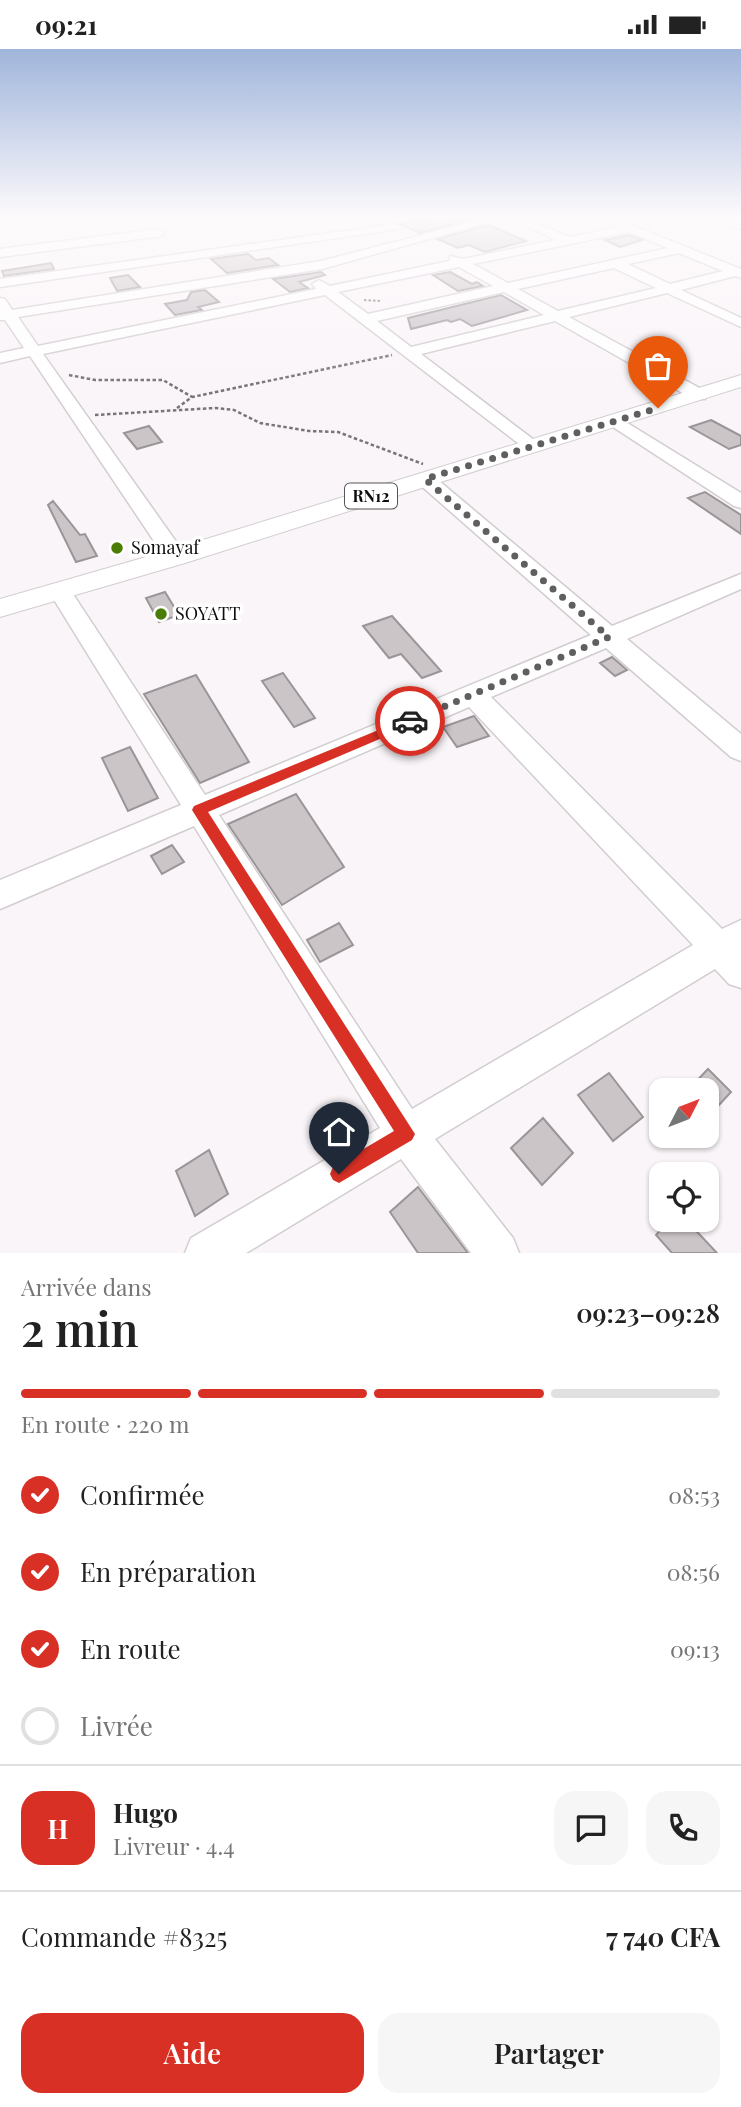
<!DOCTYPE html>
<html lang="fr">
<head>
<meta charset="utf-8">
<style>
  :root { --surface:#fff; --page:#f6f6f6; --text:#222; --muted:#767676; --line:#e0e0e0; --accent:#d93025 }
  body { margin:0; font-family:"Playfair Display",serif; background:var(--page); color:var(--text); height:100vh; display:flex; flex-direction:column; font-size:26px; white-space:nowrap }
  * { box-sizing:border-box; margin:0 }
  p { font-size:23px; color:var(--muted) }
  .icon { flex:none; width:38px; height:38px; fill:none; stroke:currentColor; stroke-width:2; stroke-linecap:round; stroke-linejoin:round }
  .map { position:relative; height:1204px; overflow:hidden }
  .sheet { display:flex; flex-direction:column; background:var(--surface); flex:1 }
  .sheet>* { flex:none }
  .needle { width:46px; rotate:48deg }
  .buttons { position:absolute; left:649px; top:1029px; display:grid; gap:14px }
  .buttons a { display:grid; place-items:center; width:70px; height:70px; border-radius:14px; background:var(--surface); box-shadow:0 2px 5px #0004; font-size:35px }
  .pin { position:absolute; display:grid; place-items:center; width:60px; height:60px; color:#fff; margin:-72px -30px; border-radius:50% 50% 50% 0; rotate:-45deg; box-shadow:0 0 7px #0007 }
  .pin .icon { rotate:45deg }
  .courier { position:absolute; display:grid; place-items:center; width:70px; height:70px; margin:-35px; border:5px solid #d93025; border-radius:50%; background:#fff; color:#222; box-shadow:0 2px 9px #0007 }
  .summary em { font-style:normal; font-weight:600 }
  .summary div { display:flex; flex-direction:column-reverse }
  .summary { display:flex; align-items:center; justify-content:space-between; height:119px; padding:0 21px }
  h1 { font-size:46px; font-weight:600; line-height:52px }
  .bar { display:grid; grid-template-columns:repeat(4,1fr); gap:10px 7px; align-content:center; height:84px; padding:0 21px }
  .bar i { height:9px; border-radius:5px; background:var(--line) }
  .bar .current { background:var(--accent) }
  .bar p { grid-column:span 4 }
  .line { display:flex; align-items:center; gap:18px; padding:0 21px; border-top:2px solid var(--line) }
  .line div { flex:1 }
  .round { display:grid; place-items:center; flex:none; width:74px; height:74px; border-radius:21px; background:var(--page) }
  ol { padding:0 21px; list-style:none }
  li { display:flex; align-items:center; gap:21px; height:77px }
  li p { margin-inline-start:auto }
  li .icon { padding:7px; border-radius:50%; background:var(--accent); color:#fff; stroke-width:4 }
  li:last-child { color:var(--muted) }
  li i { width:38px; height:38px; border:4px solid var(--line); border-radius:50% }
  .button { display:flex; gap:14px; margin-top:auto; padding:14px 21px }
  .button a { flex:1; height:80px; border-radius:21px; background:var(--accent); color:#fff; font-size:28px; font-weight:600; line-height:80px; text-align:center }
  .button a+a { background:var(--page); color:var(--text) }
  .status { display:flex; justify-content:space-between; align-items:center; height:49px; padding:0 35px; background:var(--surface); direction:ltr }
  .status svg { height:19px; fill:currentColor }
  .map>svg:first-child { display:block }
  .building { fill:#cbc5c8; stroke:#9a9598; stroke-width:2 }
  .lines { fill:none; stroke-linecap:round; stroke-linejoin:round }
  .minor-casing { stroke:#d2cdd0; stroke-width:3 }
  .major-casing { stroke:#d2cdd0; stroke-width:2 }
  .path-far1 { stroke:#787577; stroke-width:2; stroke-dasharray:2.5 2; stroke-linecap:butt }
  .path { stroke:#787577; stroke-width:2.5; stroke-dasharray:3.5 2.5; stroke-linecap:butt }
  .minor { fill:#fff; fill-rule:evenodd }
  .major { fill:#fff; fill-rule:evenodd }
  .route { fill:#d93025 }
  .done { stroke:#615e5f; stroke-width:7; stroke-dasharray:0 12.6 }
  .poi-dot { fill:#4b7c06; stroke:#fff; stroke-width:2.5 }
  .labels { text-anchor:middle; stroke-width:7; stroke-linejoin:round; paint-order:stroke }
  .shield { fill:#fff; stroke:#565556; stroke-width:2 }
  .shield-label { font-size:16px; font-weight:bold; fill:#0e0c0d }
  .poi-label { font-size:18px; fill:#0e0c0d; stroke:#fff; text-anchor:start }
</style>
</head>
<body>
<div class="status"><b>09:21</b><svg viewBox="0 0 49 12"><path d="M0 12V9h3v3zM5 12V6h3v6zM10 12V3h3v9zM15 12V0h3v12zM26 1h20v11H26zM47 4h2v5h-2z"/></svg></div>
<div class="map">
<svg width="741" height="1204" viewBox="0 0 741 1204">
  <rect width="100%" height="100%" fill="#faf5f8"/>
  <g class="building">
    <path d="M433,169H472L474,170L420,184L400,175Z"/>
    <path d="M489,176L526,192L485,203L469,196L458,199L437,190Z"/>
    <path d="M629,186L642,191L620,198L605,191Z"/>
    <path d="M248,205L256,211L269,209L278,216L227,224L211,210Z"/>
    <path d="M51,214L54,220L4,227L2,222Z"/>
    <path d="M321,223L325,226L299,233L308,239L290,243L273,230Z"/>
    <path d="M450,223L472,235L477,233L483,237L458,242L433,226Z"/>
    <path d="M128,226L140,238L117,242L110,229Z"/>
    <path d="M205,241L219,253L198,258L202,261L175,266L165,255L187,251L191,243Z"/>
    <path d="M501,246L527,261L472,277L460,270L451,273L447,271L411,280L408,269Z"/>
    <path d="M711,371L741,387V396L729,400L690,378Z"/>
    <path d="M149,377L162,393L137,400L124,384Z"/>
    <path d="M705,443L741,466V485L688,449Z"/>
    <path d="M53,452L80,486L85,485L97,507L76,513L48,456Z"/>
    <path d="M165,543L179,566L159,573L146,549Z"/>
    <path d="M392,567L441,622L422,629L401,605L389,609L363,577Z"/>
    <path d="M612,608L627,621L615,627L600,614Z"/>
    <path d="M283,624L315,669L294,678L262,632Z"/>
    <path d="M196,626L249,713L200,734L144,645Z"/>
    <path d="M474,667L489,687L457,698L443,678Z"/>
    <path d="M130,698L158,749L128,762L102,709Z"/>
    <path d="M296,745L344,818L282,856L228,775Z"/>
    <path d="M172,796L184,813L162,825L151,807Z"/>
    <path d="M339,874L353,896L320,913L307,891Z"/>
    <path d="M708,1020L731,1043L707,1069V1041H688Z"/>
    <path d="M609,1024L643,1068L613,1092L578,1046Z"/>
    <path d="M543,1069L573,1104L542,1136L511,1099Z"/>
    <path d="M209,1101L228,1145L195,1167L176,1122Z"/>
    <path d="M418,1138L468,1204H418L390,1163Z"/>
    <path d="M669,1171H686L717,1204H672L656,1186Z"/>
  </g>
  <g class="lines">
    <g class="minor-casing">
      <g id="minor">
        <path d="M487,169H504L322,220L18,268L38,297L316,240L312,235L319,231L330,237L449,212L450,207L463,210L555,191L512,169H525L569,188L618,178L610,173L616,170L741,220V229L735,227L681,241L741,269V278L667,244L569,268L705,342L707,346L705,350H693L555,272L421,305L542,397L533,402L527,401L325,246L43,305L187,508L184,513H168L30,307L0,314V304L24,299L5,271H0V249L5,250L12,261L321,212ZM629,183L668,199L508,234L473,215ZM679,204L723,222L670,235L628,215ZM459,218L493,237L368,265L338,243ZM614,219L656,239L558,262L518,240ZM504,243L544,266L411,298L377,272Z"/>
        <path d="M703,169H721L741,174V180Z"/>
        <path d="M395,175L401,178L399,180L0,238V230Z"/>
        <path d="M158,180L164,184L162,187L0,208V200Z"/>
        <path d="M616,367L741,444V459L734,457L610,376L607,372Z"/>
        <path d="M425,424L432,426L612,577L741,525V540L627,590L741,685V712L731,708L606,599L491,648L722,880L741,871V939L729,935L715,920L435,1090L513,1189L519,1204H471L401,1110L246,1204H185L191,1189L380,1079L194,777L0,860V831L181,756L48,541L51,536H67L205,746L591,586L418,434L415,430ZM469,658L693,896L412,1060L219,766Z"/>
      </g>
    </g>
    <g class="major-casing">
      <path id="major" d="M741,326V338L185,514L0,568V550L167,502Z"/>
    </g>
    <path class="path-far1" d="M364,251L381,252"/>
    <g class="path">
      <path d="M69,326L95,331H163L192,348"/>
      <path d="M177,359L192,348L392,306"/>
      <path d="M95,366L215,359L234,361L260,374L309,382L338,383L423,415"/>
    </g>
    <use href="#minor" class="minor"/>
    <use href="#major" class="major"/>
  </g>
  <linearGradient id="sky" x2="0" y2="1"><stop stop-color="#a0b5db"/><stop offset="0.5" stop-color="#fdfafc"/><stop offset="1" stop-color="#fdfafc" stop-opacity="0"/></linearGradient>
  <rect width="741" height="337" fill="url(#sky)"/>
  <path class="route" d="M410,668L415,669V675L208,763L415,1085L412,1091L339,1134L333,1131L330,1125L333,1118L394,1082L192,761L194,757Z"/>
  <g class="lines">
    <path class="done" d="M410,672L609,588L425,430L658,359"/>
  </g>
  <g class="poi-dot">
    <circle cx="117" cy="499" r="7"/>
    <circle cx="161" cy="565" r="7"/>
  </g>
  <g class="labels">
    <rect class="shield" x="345" y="434.5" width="52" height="25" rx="5"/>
    <g class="shield-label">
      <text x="371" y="453">RN12</text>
    </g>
    <g class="poi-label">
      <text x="131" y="505">Somayaf</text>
      <text x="175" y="571">SOYATT</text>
    </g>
  </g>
</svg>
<div class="buttons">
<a><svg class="needle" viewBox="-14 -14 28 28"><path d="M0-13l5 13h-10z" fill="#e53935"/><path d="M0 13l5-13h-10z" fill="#767676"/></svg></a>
<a><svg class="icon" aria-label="locate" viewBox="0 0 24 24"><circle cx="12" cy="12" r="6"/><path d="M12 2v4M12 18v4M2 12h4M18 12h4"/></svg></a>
</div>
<div class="pin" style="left:658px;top:359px;background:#ea580c"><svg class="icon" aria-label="bag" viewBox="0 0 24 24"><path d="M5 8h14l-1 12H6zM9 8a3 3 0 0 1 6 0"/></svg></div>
<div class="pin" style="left:339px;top:1125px;background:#1f2937"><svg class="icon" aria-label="home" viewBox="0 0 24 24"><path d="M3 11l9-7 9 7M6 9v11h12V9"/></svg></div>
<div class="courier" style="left:410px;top:672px"><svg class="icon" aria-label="car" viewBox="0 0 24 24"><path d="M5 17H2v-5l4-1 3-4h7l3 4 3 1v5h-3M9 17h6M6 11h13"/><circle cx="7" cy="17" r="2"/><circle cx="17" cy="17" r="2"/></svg></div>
</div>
<section class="sheet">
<div class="summary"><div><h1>2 min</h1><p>Arrivée dans</p></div><em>09:23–09:28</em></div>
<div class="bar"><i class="current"></i><i class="current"></i><i class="current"></i><i></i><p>En route · 220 m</p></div>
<ol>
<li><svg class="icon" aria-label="check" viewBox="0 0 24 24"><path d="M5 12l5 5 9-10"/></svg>Confirmée<p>08:53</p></li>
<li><svg class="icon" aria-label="check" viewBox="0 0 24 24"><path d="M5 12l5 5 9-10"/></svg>En préparation<p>08:56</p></li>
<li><svg class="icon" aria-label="check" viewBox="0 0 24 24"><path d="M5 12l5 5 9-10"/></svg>En route<p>09:13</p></li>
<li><i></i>Livrée</li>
</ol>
<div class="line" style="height:126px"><b class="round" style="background:var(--accent);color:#fff">H</b><div><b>Hugo</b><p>Livreur · 4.4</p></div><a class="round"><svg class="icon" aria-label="chat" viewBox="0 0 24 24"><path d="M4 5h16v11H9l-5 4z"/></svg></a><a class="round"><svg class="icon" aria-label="phone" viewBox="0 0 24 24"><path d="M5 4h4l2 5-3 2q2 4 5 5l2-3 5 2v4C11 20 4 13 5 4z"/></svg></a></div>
<div class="line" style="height:91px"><div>Commande #8325</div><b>7 740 CFA</b></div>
<div class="button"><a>Aide</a><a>Partager</a></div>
</section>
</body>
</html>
